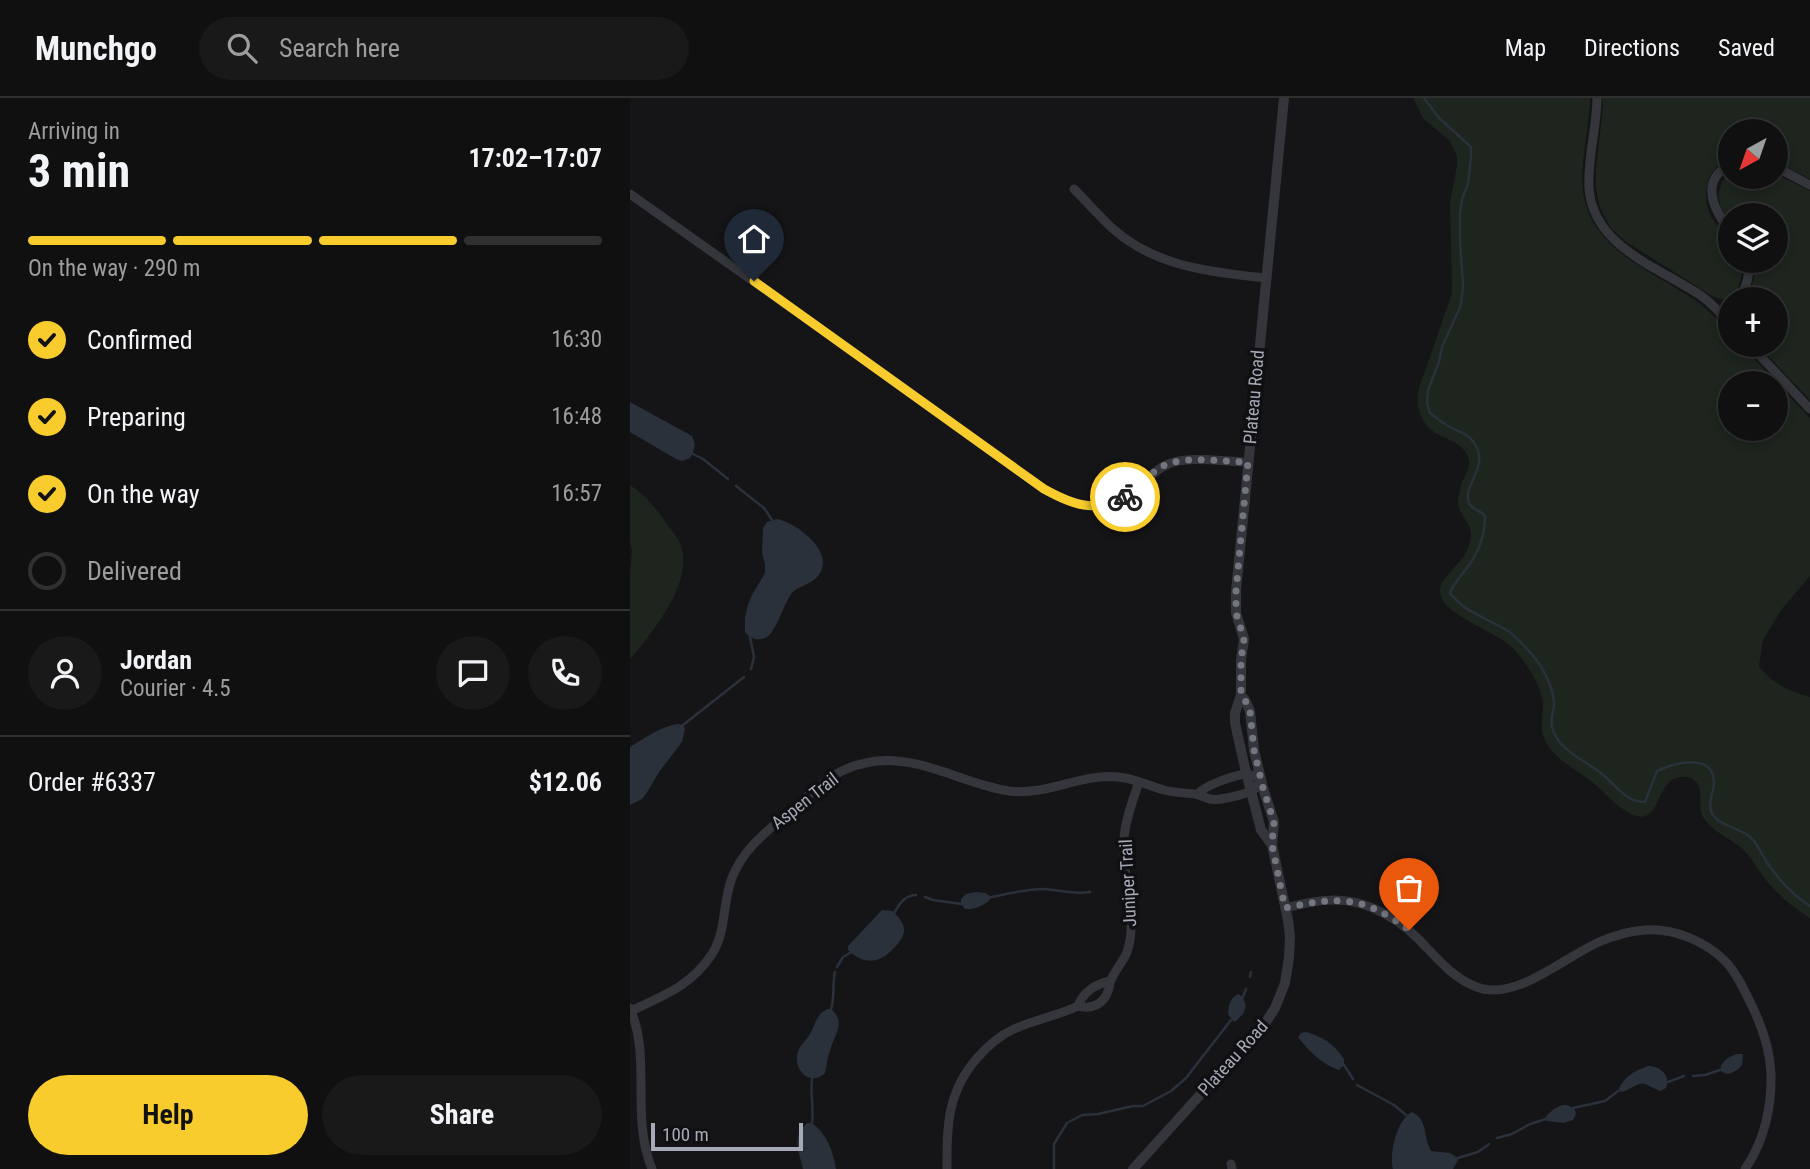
<!DOCTYPE html>
<html lang="en">
<head>
<meta charset="utf-8">
<style>
  :root { --surface:#101011; --page:#19191a; --text:#f1f3f6; --muted:#9c9d9f; --line:#303031; --accent:#f7cc2c }
  body { margin:0; font-family:"Roboto Condensed",sans-serif; background:var(--page); color:var(--text); height:100vh; display:flex; flex-direction:column; font-size:26px; white-space:nowrap }
  * { box-sizing:border-box; margin:0 }
  p { font-size:23px; color:var(--muted) }
  .icon { flex:none; width:38px; height:38px; fill:none; stroke:currentColor; stroke-width:2; stroke-linecap:round; stroke-linejoin:round }
  .map { position:relative; flex:1; overflow:hidden }
  .drawer { display:flex; flex-direction:column; background:var(--surface); width:630px }
  .drawer>* { flex:none }
  .needle { width:46px; rotate:220deg }
  .tools { position:absolute; left:1088px; top:21px; display:grid; gap:14px }
  .tools a { display:grid; place-items:center; width:70px; height:70px; border-radius:50%; background:var(--surface); box-shadow:0 4px 10px #0003,0 0 0 2px var(--line); font-size:35px }
  .scale { position:absolute; left:21px; bottom:18px; width:152px; box-sizing:border-box; padding-left:7px; border:4px solid #a6a9b7; border-top:0; font-size:19px; line-height:24px; white-space:nowrap; color:#a6a9b7; -webkit-text-stroke:5px #101012; paint-order:stroke }
  .pin { position:absolute; display:grid; place-items:center; width:60px; height:60px; color:#fff; margin:-72px -30px; border-radius:50% 50% 50% 0; rotate:-45deg; box-shadow:0 0 7px #0007 }
  .pin .icon { rotate:45deg }
  .courier { position:absolute; display:grid; place-items:center; width:70px; height:70px; margin:-35px; border:5px solid #f7cc2c; border-radius:50%; background:#fff; color:#222; box-shadow:0 2px 9px #0007 }
  .summary em { font-style:normal; font-weight:700 }
  .summary div { display:flex; flex-direction:column-reverse }
  .summary { display:flex; align-items:center; justify-content:space-between; height:119px; padding:0 28px }
  h1 { font-size:46px; font-weight:700; line-height:52px }
  .bar { display:grid; grid-template-columns:repeat(4,1fr); gap:10px 7px; align-content:center; height:84px; padding:0 28px }
  .bar i { height:9px; border-radius:5px; background:var(--line) }
  .bar .on { background:var(--accent) }
  .bar p { grid-column:span 4 }
  .line { display:flex; align-items:center; gap:18px; padding:0 28px; border-top:2px solid var(--line) }
  .line div { flex:1 }
  .round { display:grid; place-items:center; flex:none; width:74px; height:74px; border-radius:37px; background:var(--page) }
  ol { padding:0 28px; list-style:none }
  li { display:flex; align-items:center; gap:21px; height:77px }
  li p { margin-inline-start:auto }
  li .icon { padding:7px; border-radius:50%; background:var(--accent); color:#111; stroke-width:4 }
  li:last-child { color:var(--muted) }
  li i { width:38px; height:38px; border:4px solid var(--line); border-radius:50% }
  .action { display:flex; gap:14px; margin-top:auto; padding:14px 28px }
  .action a { flex:1; height:80px; border-radius:42px; background:var(--accent); color:#111; font-size:28px; font-weight:700; line-height:80px; text-align:center }
  .action a+a { background:var(--page); color:var(--text) }
  header { display:flex; align-items:center; gap:42px; box-sizing:border-box; height:98px; padding:0 35px; background:var(--surface); border-bottom:2px solid var(--line) }
  header strong { font-size:33px }
  nav { display:flex; gap:38px; margin-inline-start:auto; font-size:24px }
  .search { width:490px; height:63px; background:var(--page); display:flex; align-items:center; gap:18px; box-sizing:border-box; padding:0 24px; border-radius:38px; color:var(--muted); font-size:26px }
  main { display:flex; flex:1; min-height:0 }
  .map>svg:first-child { display:block }
  .green { fill:#1d251e; fill-rule:evenodd }
  .water { fill:#2a313b }
  .lines { fill:none; stroke-linecap:round; stroke-linejoin:round }
  .stream { stroke:#2a313b; stroke-width:2.5 }
  .minor { stroke:#35363c; stroke-width:9 }
  .tertiary { stroke:#35363c; stroke-width:10 }
  .done { stroke:#73757f; stroke-width:7; stroke-dasharray:0 12.6 }
  .route { stroke:#f7cc2c; stroke-width:9 }
  .labels { text-anchor:middle; stroke-width:7; stroke-linejoin:round; paint-order:stroke }
  .street-label { font-size:18px; fill:#a6a9b7; stroke:#101012 }
</style>
</head>
<body>
<header>
<strong>Munchgo</strong>
<div class="search"><svg class="icon" aria-label="search" viewBox="0 0 24 24"><circle cx="10" cy="10" r="6"/><path d="M15 15l6 6"/></svg>Search here</div>
<nav><a>Map</a><a>Directions</a><a>Saved</a></nav>
</header>
<main>
<section class="drawer">
<div class="summary"><div><h1>3 min</h1><p>Arriving in</p></div><em>17:02–17:07</em></div>
<div class="bar"><i class="on"></i><i class="on"></i><i class="on"></i><i></i><p>On the way · 290 m</p></div>
<ol>
<li><svg class="icon" aria-label="check" viewBox="0 0 24 24"><path d="M5 12l5 5 9-10"/></svg>Confirmed<p>16:30</p></li>
<li><svg class="icon" aria-label="check" viewBox="0 0 24 24"><path d="M5 12l5 5 9-10"/></svg>Preparing<p>16:48</p></li>
<li><svg class="icon" aria-label="check" viewBox="0 0 24 24"><path d="M5 12l5 5 9-10"/></svg>On the way<p>16:57</p></li>
<li><i></i>Delivered</li>
</ol>
<div class="line" style="height:126px"><a class="round"><svg class="icon" aria-label="person" viewBox="0 0 24 24"><circle cx="12" cy="8" r="4"/><path d="M4 21q1-7 8-7t8 7"/></svg></a><div><b>Jordan</b><p>Courier · 4.5</p></div><a class="round"><svg class="icon" aria-label="chat" viewBox="0 0 24 24"><path d="M4 5h16v11H9l-5 4z"/></svg></a><a class="round"><svg class="icon" aria-label="phone" viewBox="0 0 24 24"><path d="M5 4h4l2 5-3 2q2 4 5 5l2-3 5 2v4C11 20 4 13 5 4z"/></svg></a></div>
<div class="line" style="height:91px"><div>Order #6337</div><b>$12.06</b></div>
<div class="action"><a>Help</a><a>Share</a></div>
</section>
<div class="map">
<svg width="1180" height="1071" viewBox="0 0 1180 1071">
  <rect width="100%" height="100%" fill="#151517"/>
  <g class="green">
    <path d="M783,0H960V7C958,34 950,67 953,93C960,152 1023,173 1066,203C1079,212 1090,225 1101,236V247H1111L1180,320V478L1151,512L1133,542L1129,568C1143,586 1158,593 1180,599V820C1162,809 1145,795 1133,778C1125,768 1120,757 1110,749C1098,739 1081,733 1073,719C1067,709 1074,692 1066,684C1063,680 1057,678 1052,679C1023,680 1033,733 999,715C987,709 977,697 967,688C949,672 922,662 913,638C910,628 913,617 913,607C913,590 895,563 884,551C867,534 819,519 811,499C804,484 828,469 835,456C852,424 827,423 828,402C829,397 830,391 831,386C834,378 841,371 839,362C835,346 819,342 807,336C784,322 784,297 794,276L822,195L820,105L827,68V58L820,43L793,20ZM1146,285V331H1101V285Z"/>
    <path d="M972,0H1180V81L1146,63V33H1101V60L1088,67L1079,79L1076,93L1077,108L1081,119L1101,144V163H1112V165C1112,184 1107,211 1082,198L995,143L981,130L970,110L966,90V72L973,7Z"/>
    <path d="M1101,73V79H1146V76L1180,93V302L1128,247H1146V201H1116C1123,189 1126,177 1124,163H1146V117H1101V126C1086,106 1083,92 1101,73Z"/>
    <path d="M0,387C17,399 22,405 34,422C39,429 46,437 50,445C66,482 22,535 0,561V476L2,453L0,444Z"/>
  </g>
  <g class="water">
    <path d="M0,304L62,338C66,346 65,352 60,360L52,363L46,361L0,334Z"/>
    <path d="M147,421C167,425 207,455 188,478C181,487 167,488 161,496C153,508 150,523 141,535C134,544 122,543 115,534V519L118,507L122,497L135,475V466L132,455L133,430L137,424Z"/>
    <path d="M48,626L53,627L55,631L52,644L29,674L16,696L12,701L0,707V649C15,640 31,628 48,626Z"/>
    <path d="M346,794L355,795L362,799C357,807 344,812 335,811L331,806V801L336,796Z"/>
    <path d="M252,812L262,813C278,827 278,836 263,851C249,866 233,867 218,852V848Z"/>
    <path d="M608,896L613,899L616,908L613,916L606,923L604,924L598,916C599,907 599,901 608,896Z"/>
    <path d="M197,911H201C217,925 204,936 200,953C197,960 197,968 195,975C182,988 165,975 167,958C168,948 177,942 181,934C184,929 185,923 189,918C191,914 193,914 197,911Z"/>
    <path d="M676,934C692,938 705,947 714,961V967L709,972C691,966 679,953 668,939L671,935Z"/>
    <path d="M1106,956H1111L1113,957L1112,967C1107,973 1097,980 1090,972C1091,963 1099,959 1106,956Z"/>
    <path d="M1018,968C1030,968 1041,977 1036,990L1030,993C1007,983 1016,983 993,994L988,993C993,979 1004,973 1018,968Z"/>
    <path d="M932,1007H938L945,1012L946,1016L943,1022L934,1025L917,1023L916,1018L924,1011Z"/>
    <path d="M782,1014C798,1021 793,1039 801,1053L820,1055L828,1060V1062L823,1071H763C759,1055 767,1021 782,1014Z"/>
    <path d="M177,1025H182C197,1036 203,1053 206,1071H173C169,1052 161,1040 177,1025Z"/>
  </g>
  <g class="lines">
    <g class="stream">
      <path d="M794,0L809,20L841,49V58L838,86L832,101L830,115V144L833,187L831,207L812,249L809,264L798,292L797,305L800,315C806,320 812,324 818,328C826,333 836,335 842,342C863,368 831,387 839,405C841,411 851,413 855,418C855,436 849,453 839,467C832,477 824,484 820,495C835,515 858,520 878,533C888,540 896,550 904,559C914,571 925,593 924,608C923,615 920,623 922,629C928,653 955,662 972,676C986,687 995,704 1015,704L1027,673C1044,665 1084,654 1084,685C1084,695 1076,707 1083,717C1090,728 1110,730 1120,739C1128,746 1132,757 1138,766C1149,782 1164,798 1180,808"/>
      <path d="M63,356L73,361L98,381"/>
      <path d="M106,388L134,410L142,422"/>
      <path d="M120,539L124,559L121,571"/>
      <path d="M53,627L114,579"/>
      <path d="M295,799L303,802L331,806"/>
      <path d="M362,799C379,795 397,791 414,791C431,792 443,797 460,794"/>
      <path d="M264,815C270,805 274,798 286,797"/>
      <path d="M207,869L213,859L220,855"/>
      <path d="M620,879L621,874"/>
      <path d="M613,899L616,891"/>
      <path d="M201,911C205,898 202,887 205,874"/>
      <path d="M714,967L723,981"/>
      <path d="M1063,978L1075,977L1090,972"/>
      <path d="M182,981C180,996 184,1010 182,1025"/>
      <path d="M1038,984L1054,978"/>
      <path d="M727,987L764,1007L776,1017"/>
      <path d="M943,1010L975,1003L988,993"/>
      <path d="M867,1040L882,1036L900,1026L916,1021"/>
      <path d="M828,1060L848,1054L859,1046"/>
      <path d="M424,1071V1046L437,1025L452,1017L468,1016L503,1008H513L541,993L556,980L601,922"/>
    </g>
    <g class="minor">
      <path d="M967,0C967,30 957,60 959,91C964,149 1028,169 1070,197C1082,205 1091,216 1101,226"/>
      <path d="M1101,66C1068,83 1084,113 1101,134"/>
      <path d="M1146,69L1180,87"/>
      <path d="M444,91C457,104 469,118 482,130C525,169 581,174 636,180"/>
      <path d="M0,96L236,263L414,391C444,408 474,418 504,393C515,384 524,372 538,366C559,357 595,364 618,364"/>
      <path d="M1108,201C1117,189 1121,177 1117,163"/>
      <path d="M1092,218L1101,210"/>
      <path d="M1120,247L1180,311"/>
      <path d="M655,810C671,806 687,802 702,802C740,801 774,824 798,851C814,868 830,885 853,891C891,899 935,859 969,844C983,838 999,833 1015,832C1043,830 1076,843 1096,864C1108,877 1115,894 1123,910C1133,931 1140,952 1141,975C1142,1009 1134,1044 1115,1071"/>
      <path d="M448,908C453,894 466,886 480,883"/>
      <path d="M0,910C22,961 0,1017 22,1071"/>
      <path d="M1,913C34,897 61,888 82,856C97,832 92,805 102,780C113,750 141,730 164,710C179,697 193,683 210,674C221,668 233,665 246,663C292,658 334,686 379,693C417,698 451,675 488,679C504,680 519,688 534,692C545,695 555,695 565,696C571,697 575,700 580,701C589,703 619,696 626,690C627,688 630,683 631,681C626,678 621,676 615,676C603,678 575,687 568,696"/>
      <path d="M601,1066L602,1071"/>
      <path d="M317,1071C317,1027 317,994 348,959C357,949 369,938 382,932C403,922 427,918 448,908C461,912 474,906 478,893C480,890 479,885 481,882C485,872 493,864 497,854C509,820 491,777 494,741C495,722 503,702 509,684"/>
    </g>
    <g class="tertiary">
      <path d="M642,747L631,732L615,670L605,625V615L611,597V562L614,541L606,515V493L654,0"/>
      <path d="M503,1071L636,924L645,910L655,885L659,860L660,839L658,822L642,747L644,724L633,690L624,652L620,613L615,602L611,597"/>
    </g>
  </g>
  <g class="lines">
    <path class="done" d="M495,399C507,391 517,379 529,370C552,356 592,364 618,364L606,493V515L614,541L611,562V597L615,602L620,613L624,652L633,690L644,724L642,747L655,810C709,798 734,798 779,832"/>
    <path class="route" d="M124,183L414,391C443,407 464,415 495,399"/>
  </g>
  <g class="labels">
    <g class="street-label">
      <text transform="translate(624 299) rotate(-85)" y="6">Plateau Road</text>
      <text transform="translate(175 703) rotate(-38)" y="6">Aspen Trail</text>
      <text transform="translate(498 785) rotate(-93)" y="6">Juniper Trail</text>
      <text transform="translate(603 960) rotate(-48)" y="6">Plateau Road</text>
    </g>
  </g>
</svg>
<div class="tools">
<a><svg class="needle" viewBox="-14 -14 28 28"><path d="M0-13l5 13h-10z" fill="#e53935"/><path d="M0 13l5-13h-10z" fill="#9c9d9f"/></svg></a>
<a><svg class="icon" aria-label="layers" viewBox="0 0 24 24"><path d="M12 4l9 5-9 5-9-5zM3 14l9 5 9-5"/></svg></a>
<a>+</a>
<a>−</a>
</div>
<div class="scale">100 m</div>
<div class="pin" style="left:779px;top:832px;background:#ea580c"><svg class="icon" aria-label="bag" viewBox="0 0 24 24"><path d="M5 8h14l-1 12H6zM9 8a3 3 0 0 1 6 0"/></svg></div>
<div class="pin" style="left:124px;top:183px;background:#1f2937"><svg class="icon" aria-label="home" viewBox="0 0 24 24"><path d="M3 11l9-7 9 7M6 9v11h12V9"/></svg></div>
<div class="courier" style="left:495px;top:399px"><svg class="icon" aria-label="bike" viewBox="0 0 24 24"><circle cx="6" cy="16" r="4"/><circle cx="18" cy="16" r="4"/><path d="M6 16l4-8h5l3 8M10 8l3 8H6M13 5h3"/></svg></div>
</div>
</main>
</body>
</html>
